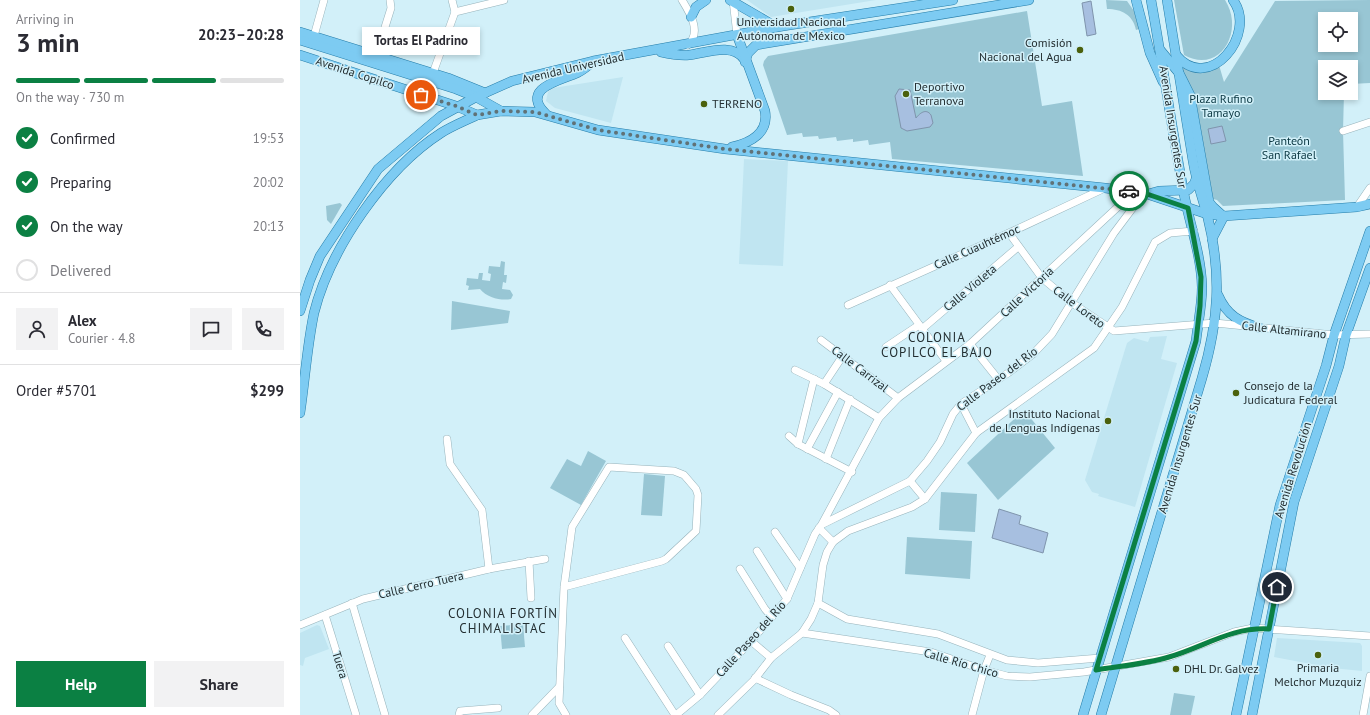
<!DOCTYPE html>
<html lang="en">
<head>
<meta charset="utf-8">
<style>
  :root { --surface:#fff; --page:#f2f2f3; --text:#2b2b33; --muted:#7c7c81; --line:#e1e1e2; --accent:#0b8043 }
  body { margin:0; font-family:"PT Sans",sans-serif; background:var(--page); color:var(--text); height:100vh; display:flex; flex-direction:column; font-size:15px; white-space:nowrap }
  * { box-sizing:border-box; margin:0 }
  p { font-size:13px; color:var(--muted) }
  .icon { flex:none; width:22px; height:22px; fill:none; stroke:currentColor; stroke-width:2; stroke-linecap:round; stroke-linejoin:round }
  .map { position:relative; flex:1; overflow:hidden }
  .sheet { display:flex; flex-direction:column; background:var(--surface); width:300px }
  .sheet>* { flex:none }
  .controls { position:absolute; left:1018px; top:12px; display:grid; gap:8px }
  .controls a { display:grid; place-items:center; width:40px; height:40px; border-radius:0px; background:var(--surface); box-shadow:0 2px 6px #0003; font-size:20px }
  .pin { position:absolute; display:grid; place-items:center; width:34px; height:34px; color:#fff; margin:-17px; border:2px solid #fff; border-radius:50%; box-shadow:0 1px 4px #0007 }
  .courier { position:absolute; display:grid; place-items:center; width:40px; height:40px; margin:-20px; border:3px solid #0b8043; border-radius:50%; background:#fff; color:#222; box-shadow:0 1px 5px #0007 }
  .bubble { position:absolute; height:28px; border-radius:0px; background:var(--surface); box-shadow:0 2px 6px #0003; font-size:13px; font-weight:700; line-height:28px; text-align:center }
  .summary em { font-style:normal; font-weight:700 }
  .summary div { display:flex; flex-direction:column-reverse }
  .summary { display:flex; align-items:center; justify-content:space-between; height:68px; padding:0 16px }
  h1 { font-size:26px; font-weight:700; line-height:30px }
  .bar { display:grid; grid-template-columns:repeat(4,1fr); gap:6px 4px; align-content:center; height:48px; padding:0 16px }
  .bar i { height:5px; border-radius:3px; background:var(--line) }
  .bar .current { background:var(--accent) }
  .bar p { grid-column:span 4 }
  .line { display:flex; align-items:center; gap:10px; padding:0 16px; border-top:1px solid var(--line) }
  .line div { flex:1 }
  .round { display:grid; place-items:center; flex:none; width:42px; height:42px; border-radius:0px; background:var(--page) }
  ol { padding:0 16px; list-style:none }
  li { display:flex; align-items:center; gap:12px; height:44px }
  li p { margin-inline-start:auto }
  li .icon { padding:4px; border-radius:50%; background:var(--accent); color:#fff; stroke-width:4 }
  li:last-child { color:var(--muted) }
  li i { width:22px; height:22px; border:2px solid var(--line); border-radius:50% }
  .button { display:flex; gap:8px; margin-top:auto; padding:8px 16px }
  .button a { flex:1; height:46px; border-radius:0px; background:var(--accent); color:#fff; font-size:16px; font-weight:700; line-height:46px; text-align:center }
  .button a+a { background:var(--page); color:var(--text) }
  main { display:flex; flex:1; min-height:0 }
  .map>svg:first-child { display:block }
  .built { fill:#c0e5f1 }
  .green { fill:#98c6d4; fill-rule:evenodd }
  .water { fill:#a7bfe0; stroke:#7f94ac }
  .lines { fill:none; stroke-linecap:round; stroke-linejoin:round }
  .minor-casing { stroke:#97b3bb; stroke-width:8 }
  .major-casing { stroke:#257da9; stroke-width:10 }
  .minor { stroke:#fff; stroke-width:7 }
  .major { stroke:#7dcbf2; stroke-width:9 }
  .done { stroke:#607277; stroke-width:4; stroke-dasharray:0 7.2 }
  .route { stroke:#0b8043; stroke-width:5 }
  .poi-dot { fill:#4b610d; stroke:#d2f0f9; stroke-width:1.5 }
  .labels { text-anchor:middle; stroke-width:3; stroke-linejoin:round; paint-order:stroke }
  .poi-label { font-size:12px; fill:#232e31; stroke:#d2f0f9; text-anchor:start }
  .street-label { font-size:12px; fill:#232e31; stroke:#d2f0f9 }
  .park-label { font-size:12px; fill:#093641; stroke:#d2f0f9 }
  .neighbourhood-label { font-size:13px; letter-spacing:1px; fill:#232e31; stroke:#d2f0f9 }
</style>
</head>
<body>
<main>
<section class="sheet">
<div class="summary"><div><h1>3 min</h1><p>Arriving in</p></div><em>20:23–20:28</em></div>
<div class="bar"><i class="current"></i><i class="current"></i><i class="current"></i><i></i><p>On the way · 730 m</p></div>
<ol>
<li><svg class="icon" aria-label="check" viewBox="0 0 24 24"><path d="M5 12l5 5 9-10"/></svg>Confirmed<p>19:53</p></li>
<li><svg class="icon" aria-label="check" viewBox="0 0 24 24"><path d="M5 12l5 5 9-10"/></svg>Preparing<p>20:02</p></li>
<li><svg class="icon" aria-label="check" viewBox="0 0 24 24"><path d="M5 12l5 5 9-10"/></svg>On the way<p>20:13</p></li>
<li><i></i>Delivered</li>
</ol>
<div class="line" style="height:72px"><a class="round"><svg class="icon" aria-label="person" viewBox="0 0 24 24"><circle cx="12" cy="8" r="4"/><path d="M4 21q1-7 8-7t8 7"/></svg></a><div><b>Alex</b><p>Courier · 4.8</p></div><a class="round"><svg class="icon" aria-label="chat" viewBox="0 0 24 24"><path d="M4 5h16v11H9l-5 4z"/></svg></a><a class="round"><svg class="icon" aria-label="phone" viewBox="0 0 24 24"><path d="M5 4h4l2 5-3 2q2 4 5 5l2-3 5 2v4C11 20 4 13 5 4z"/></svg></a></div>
<div class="line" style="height:52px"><div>Order #5701</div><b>$299</b></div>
<div class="button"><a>Help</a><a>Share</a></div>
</section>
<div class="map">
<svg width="1070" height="715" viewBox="0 0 1070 715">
  <rect width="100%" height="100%" fill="#d2f0f9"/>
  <g class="built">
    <path d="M447,0H576L471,17Z"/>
    <path d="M323,77L311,123L255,108L246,101L248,92L253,88Z"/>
    <path d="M444,159L488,161L483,266L439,264Z"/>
    <path d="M867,336L861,359L877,363L835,507L798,496L799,494L792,492L785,480L827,343L834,338L848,342L850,337Z"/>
    <path d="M17,625L20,626L29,649L5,658L3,666L0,665V633Z"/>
    <path d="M977,638L1060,643L1062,646V671L1032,668L974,657Z"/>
  </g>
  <g class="green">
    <path d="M806,0L827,1L834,11L839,29L836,30C833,15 822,9 807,9Z"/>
    <path d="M874,0H925C945,31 920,75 884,55Z"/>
    <path d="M1070,0V83L1051,84V67H1025V93H1044L1043,131L1045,200L923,206L917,200L913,199L895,97L883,74V68C896,75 907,70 919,65L924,82L975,1ZM1025,19H1051V45H1025Z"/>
    <path d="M727,11L742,106L772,101L783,176L592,159L590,142L569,145L568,140L553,142V139L537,141L536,137L519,139L518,136L503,137L502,133L487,135L463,65L464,61L468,56Z"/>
    <path d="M40,203L42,205L31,224L27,220L26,206Z"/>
    <path d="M201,261L205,262L204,275H207L206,283L203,282L202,289L210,290L213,295L211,299C202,301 187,298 180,289L168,290L169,286L166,285L167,278L178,279L179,273H183L182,280L190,281L191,274L188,273L189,266L200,267Z"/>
    <path d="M152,301L210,311L208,323L151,330Z"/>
    <path d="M724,410L755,448L698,500L667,463Z"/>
    <path d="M288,451L306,461L281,505L250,488L267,459L281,466Z"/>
    <path d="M344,474L365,476L362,516L341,515Z"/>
    <path d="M641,492L677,494L675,532L639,530Z"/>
    <path d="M607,537L672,541L670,579L605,574Z"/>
    <path d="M223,624L225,647L202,649L200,626Z"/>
    <path d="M874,693L895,696L891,715H870Z"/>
  </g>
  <g class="water">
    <path d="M791,1L796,34L787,36L782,3Z"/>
    <path d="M599,89L610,90L616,118C620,113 626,108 631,115L633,123L630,127L607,131L601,128L595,96Z"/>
    <path d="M922,126L926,141L911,144L908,129Z"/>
    <path d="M699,509L721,516L719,524L748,533L743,553L692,538Z"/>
  </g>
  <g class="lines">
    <g class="minor-casing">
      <g id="minor">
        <path d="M152,0L155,12"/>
        <path d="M382,0C390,13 402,32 388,45"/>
        <path d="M433,0L437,35"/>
        <path d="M155,12L204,0"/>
        <path d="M14,36L24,0"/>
        <path d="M76,56L91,8L90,0"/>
        <path d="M133,73L155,12"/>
        <path d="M1043,131L1070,122"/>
        <path d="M1057,207L1070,188"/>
        <path d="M709,233L742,278L772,303L814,331L915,323L1034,335L1070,334"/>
        <path d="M590,285L646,361"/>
        <path d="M548,305L709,233L805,188"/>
        <path d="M622,329L718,247"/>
        <path d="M521,340L598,398"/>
        <path d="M670,344L698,379"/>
        <path d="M586,347L619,325"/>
        <path d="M495,370L524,384L579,418"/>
        <path d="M524,384L542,357"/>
        <path d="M661,404L676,433"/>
        <path d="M489,436L498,444L552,472"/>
        <path d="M147,439L150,464L182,510L189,569"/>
        <path d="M498,444L514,379"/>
        <path d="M507,449L538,392"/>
        <path d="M526,459L550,399"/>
        <path d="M610,481L625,499"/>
        <path d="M523,524L610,481L627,461L640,442L653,414L661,404L708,373L733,354L752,334L814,233L844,193"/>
        <path d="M519,528L533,542"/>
        <path d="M475,532L500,568"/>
        <path d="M457,551L487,599"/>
        <path d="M229,561L231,598"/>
        <path d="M440,569L465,609L472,617"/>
        <path d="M264,587L362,561L366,559L396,531L398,495L396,489L384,475L374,471L309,467L272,527L271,535L264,587L259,703L266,715"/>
        <path d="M52,603L85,715"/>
        <path d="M518,603L547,619L638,634L707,660L738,663L800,658"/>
        <path d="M25,615L56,715"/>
        <path d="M0,625L63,599L189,569L245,559"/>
        <path d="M502,633L631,652L684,670L707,676L730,677L784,672L869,657L934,632L953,628L1070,636"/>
        <path d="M325,638L375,715"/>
        <path d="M451,641L471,658"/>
        <path d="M368,646L400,695"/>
        <path d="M455,678L491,695L529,710L536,715"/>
        <path d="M159,715L160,711L198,708"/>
        <path d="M232,715L259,687"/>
        <path d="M376,715L400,695L451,641L487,599L515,534L522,524L579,418L598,398L670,344L834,192"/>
        <path d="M418,715L454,680L471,658L502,633L511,619L518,603L523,565L527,552L533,542L548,531L612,507L625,499L676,433L794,348L822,307L855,242L870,233L894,231"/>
        <path d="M672,715L684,670L690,655"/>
        <path d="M1063,715L1070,676"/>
      </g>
    </g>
    <g class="major-casing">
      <g id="major">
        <path d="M430,0L473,25L480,26"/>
        <path d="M836,0L850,53L863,82"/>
        <path d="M391,17L396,7L406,0"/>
        <path d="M0,32L148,78L185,93"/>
        <path d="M0,40L156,89L176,97L201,111"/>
        <path d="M861,51L879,73L890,95L909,202L913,207L923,216"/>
        <path d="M361,52C370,54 379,56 389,55C406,53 432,42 444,59"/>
        <path d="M0,55L156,106L177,115L201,111L235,112L298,130L425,149L805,188L847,194L907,214L924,216L1057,207L1070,204"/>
        <path d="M876,55C909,95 958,34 933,0"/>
        <path d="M445,62L448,53L456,45L729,0"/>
        <path d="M246,114C219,88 262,80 277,73C283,70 288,66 292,62"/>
        <path d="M432,147C450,143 469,133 465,111L437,35"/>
        <path d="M848,194L859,191L888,190L894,184L896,179"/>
        <path d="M912,239L924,216"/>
        <path d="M918,295C927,316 940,322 960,328"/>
        <path d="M0,311L10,280L20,256L78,169L141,116L176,97L212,81L293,61L483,26L653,0"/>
        <path d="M0,413C5,380 7,346 14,313C30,249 85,169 141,133C152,126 165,121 177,115"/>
        <path d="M783,715L896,341C898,323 902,305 902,287C901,251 887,217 882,183C871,122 862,61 851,0"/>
        <path d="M801,715L902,378C919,320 922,274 907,214C902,197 896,180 893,161C884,108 876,54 867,0"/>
        <path d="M936,715L980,505L1026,366L1034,335L1070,231"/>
        <path d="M952,715L994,502L1039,366L1046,335L1070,268"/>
      </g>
    </g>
    <use href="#minor" class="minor"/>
    <use href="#major" class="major"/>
  </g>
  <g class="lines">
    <path class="done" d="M121,95L156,106L177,115L201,111L235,112L298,130L425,149L829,191"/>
    <path class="route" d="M829,191L847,194L888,208L901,277L900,306L896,341L796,670C820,666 846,664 869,657C904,647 931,627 969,629L977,587"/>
  </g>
  <g class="poi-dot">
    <circle cx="491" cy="9" r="4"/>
    <circle cx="780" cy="50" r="4"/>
    <circle cx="606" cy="94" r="4"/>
    <circle cx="404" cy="104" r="4"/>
    <circle cx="936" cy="393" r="4"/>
    <circle cx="808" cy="421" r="4"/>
    <circle cx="1018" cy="655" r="4"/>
    <circle cx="876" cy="669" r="4"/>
  </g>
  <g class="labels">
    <g class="poi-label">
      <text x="491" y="26" text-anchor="middle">Universidad Nacional<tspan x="491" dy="14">Autónoma de México</tspan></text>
      <text x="772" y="47" text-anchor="end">Comisión<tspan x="772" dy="14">Nacional del Agua</tspan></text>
      <text x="614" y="91">Deportivo<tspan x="614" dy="14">Terranova</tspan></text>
      <text x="412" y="108">TERRENO</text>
      <text x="944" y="390">Consejo de la<tspan x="944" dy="14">Judicatura Federal</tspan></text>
      <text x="800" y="418" text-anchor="end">Instituto Nacional<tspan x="800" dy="14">de Lenguas Indígenas</tspan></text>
      <text x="1018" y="672" text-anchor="middle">Primaria<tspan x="1018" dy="14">Melchor Muzquiz</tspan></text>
      <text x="884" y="673">DHL Dr. Galvez</text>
    </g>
    <g class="street-label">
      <text transform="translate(273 68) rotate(-13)" y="4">Avenida Universidad</text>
      <text transform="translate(55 73) rotate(18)" y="4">Avenida Copilco</text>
      <text transform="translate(873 127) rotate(81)" y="4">Avenida Insurgentes Sur</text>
      <text transform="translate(677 247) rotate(-24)" y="4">Calle Cuauhtémoc</text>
      <text transform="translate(670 288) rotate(-40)" y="4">Calle Violeta</text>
      <text transform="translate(727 292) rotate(-43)" y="4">Calle Victoria</text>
      <text transform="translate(779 307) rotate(37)" y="4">Calle Loreto</text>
      <text transform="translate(984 330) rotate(6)" y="4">Calle Altamirano</text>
      <text transform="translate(560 369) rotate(37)" y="4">Calle Carrizal</text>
      <text transform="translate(697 379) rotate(-37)" y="4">Calle Paseo del Río</text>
      <text transform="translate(880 454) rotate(-73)" y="4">Avenida Insurgentes Sur</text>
      <text transform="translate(993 470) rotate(-73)" y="4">Avenida Revolución</text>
      <text transform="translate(121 585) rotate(-13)" y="4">Calle Cerro Tuera</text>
      <text transform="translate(451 639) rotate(-48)" y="4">Calle Paseo del Río</text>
      <text transform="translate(661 663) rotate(16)" y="4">Calle Río Chico</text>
      <text transform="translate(40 665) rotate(73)" y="4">Tuera</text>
    </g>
    <g class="park-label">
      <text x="921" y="103">Plaza Rufino<tspan x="921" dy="14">Tamayo</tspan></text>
      <text x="989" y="145">Panteón<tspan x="989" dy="14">San Rafael</tspan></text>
    </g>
    <g class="neighbourhood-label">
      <text x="637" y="342">COLONIA<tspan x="637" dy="15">COPILCO EL BAJO</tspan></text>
      <text x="203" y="618">COLONIA FORTÍN<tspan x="203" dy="15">CHIMALISTAC</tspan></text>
    </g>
  </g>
</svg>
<div class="controls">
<a><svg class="icon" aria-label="locate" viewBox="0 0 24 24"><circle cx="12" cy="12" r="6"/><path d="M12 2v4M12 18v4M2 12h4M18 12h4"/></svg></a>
<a><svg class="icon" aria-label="layers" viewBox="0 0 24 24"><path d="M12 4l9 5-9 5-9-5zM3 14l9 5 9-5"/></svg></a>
</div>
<div class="pin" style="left:121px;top:95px;background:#ea580c"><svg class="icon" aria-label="bag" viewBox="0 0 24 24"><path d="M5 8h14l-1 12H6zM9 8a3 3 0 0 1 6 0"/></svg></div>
<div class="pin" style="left:977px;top:587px;background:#1f2937"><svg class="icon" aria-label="home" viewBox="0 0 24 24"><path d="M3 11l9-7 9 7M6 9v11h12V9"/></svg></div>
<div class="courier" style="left:829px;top:191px"><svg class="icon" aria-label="car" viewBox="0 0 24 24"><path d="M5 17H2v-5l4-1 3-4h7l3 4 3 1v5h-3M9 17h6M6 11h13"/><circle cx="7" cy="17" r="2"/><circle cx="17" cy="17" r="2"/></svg></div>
<div class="bubble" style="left:62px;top:27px;width:118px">Tortas El Padrino</div>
</div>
</main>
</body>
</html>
